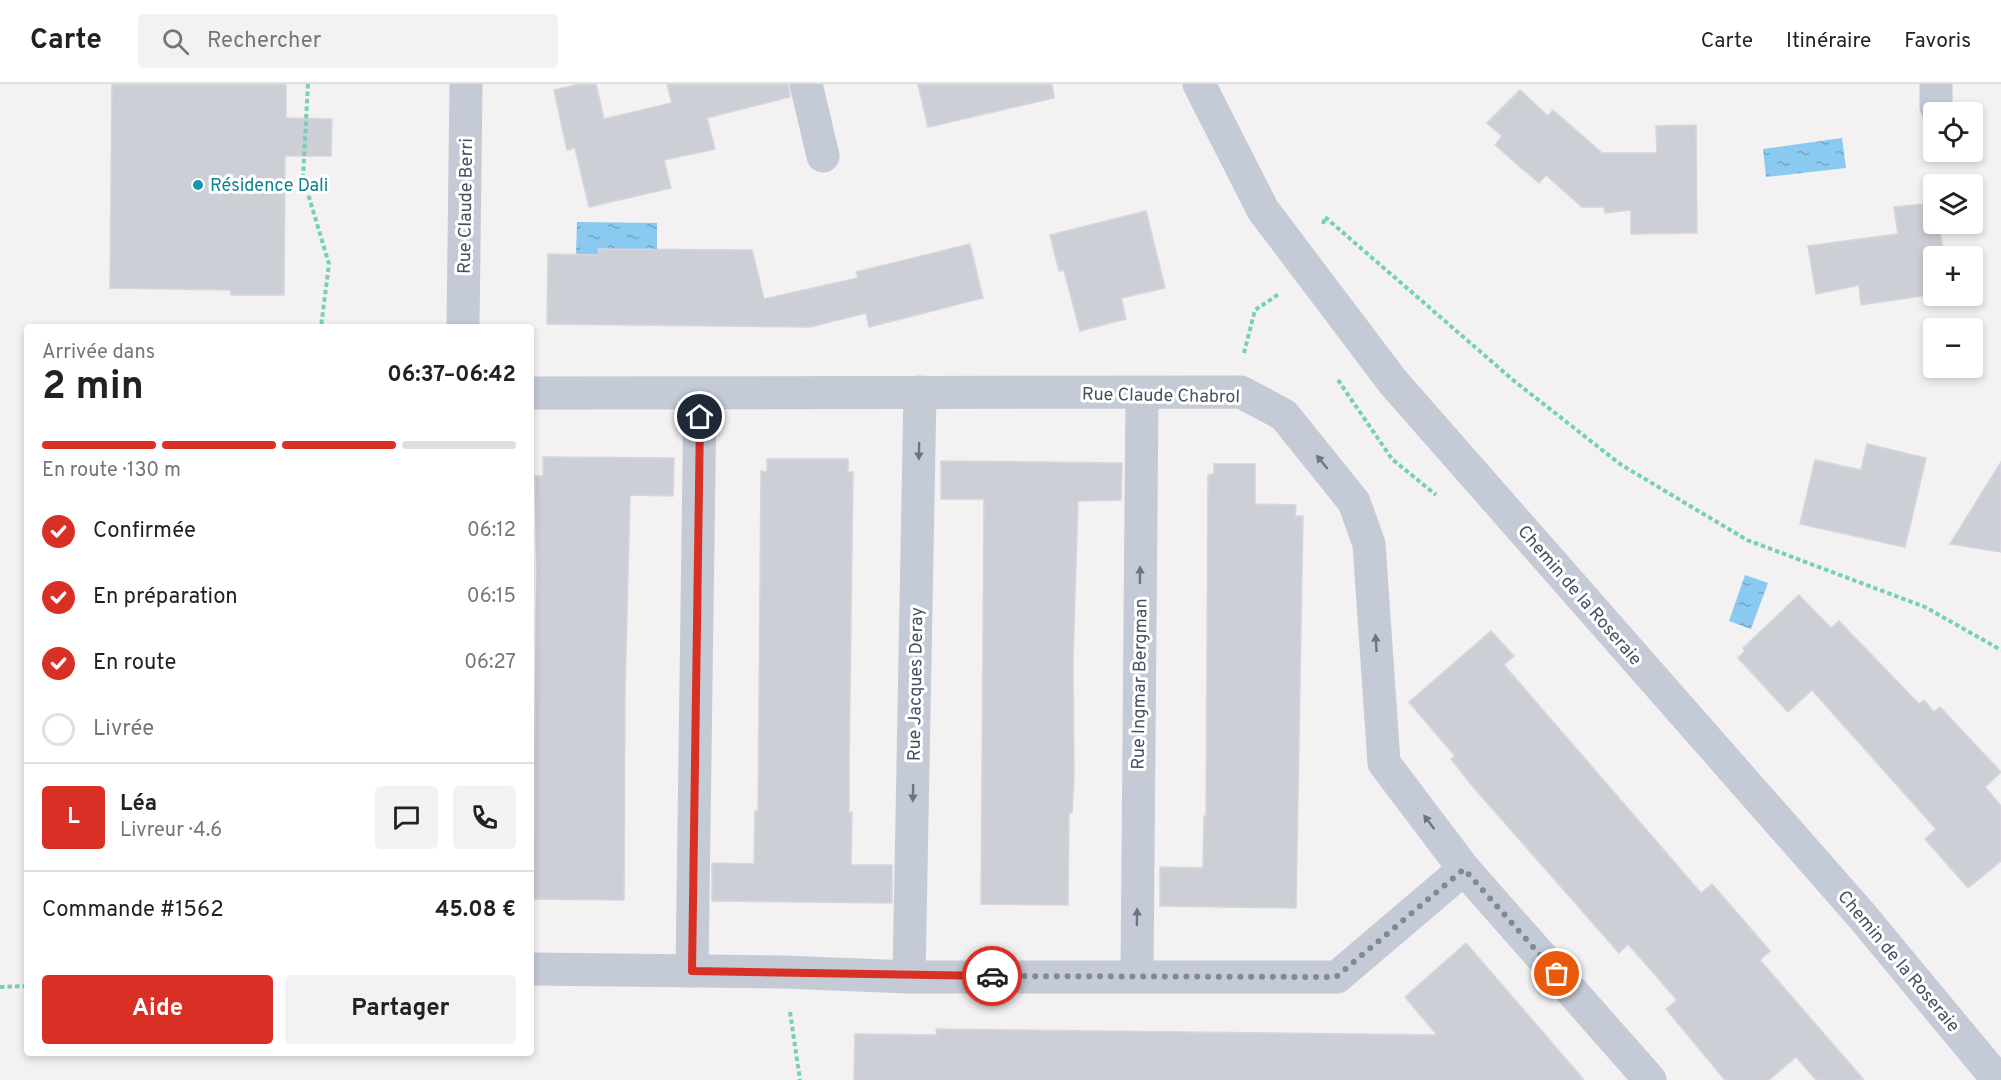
<!DOCTYPE html>
<html lang="fr">
<head>
<meta charset="utf-8">
<style>
  :root { --surface:#fff; --page:#f2f2f2; --text:#222; --muted:#767676; --line:#e0e0e0; --accent:#d93025 }
  body { margin:0; font-family:Overpass,sans-serif; background:var(--page); color:var(--text); height:100vh; display:flex; flex-direction:column; font-size:22px; white-space:nowrap }
  * { box-sizing:border-box; margin:0 }
  p { font-size:20px; color:var(--muted) }
  .icon { flex:none; width:33px; height:33px; fill:none; stroke:currentColor; stroke-width:2; stroke-linecap:round; stroke-linejoin:round }
  .map { position:relative; flex:1; overflow:hidden }
  .side { position:absolute; left:24px; top:240px; width:510px; height:732px; display:flex; flex-direction:column; background:var(--surface); border-radius:6px; box-shadow:0 3px 9px #0003 }
  .side>* { flex:none }
  .tools { position:absolute; left:1923px; top:18px; display:grid; gap:12px }
  .tools a { display:grid; place-items:center; width:60px; height:60px; border-radius:6px; background:var(--surface); box-shadow:0 3px 9px #0003; font-size:30px }
  .pin { position:absolute; display:grid; place-items:center; width:51px; height:51px; color:#fff; margin:-26px; border:3px solid #fff; border-radius:50%; box-shadow:0 2px 6px #0007 }
  .courier { position:absolute; display:grid; place-items:center; width:60px; height:60px; margin:-30px; border:4px solid #d93025; border-radius:50%; background:#fff; color:#222; box-shadow:0 2px 8px #0007 }
  .head em { font-style:normal; font-weight:700 }
  .head div { display:flex; flex-direction:column-reverse }
  .head { display:flex; align-items:center; justify-content:space-between; height:102px; padding:0 18px }
  h1 { font-size:39px; font-weight:700; line-height:45px }
  .bar { display:grid; grid-template-columns:repeat(4,1fr); gap:9px 6px; align-content:center; height:72px; padding:0 18px }
  .bar i { height:8px; border-radius:4px; background:var(--line) }
  .bar .active { background:var(--accent) }
  .bar p { grid-column:span 4 }
  .line { display:flex; align-items:center; gap:15px; padding:0 18px; border-top:2px solid var(--line) }
  .line div { flex:1 }
  .round { display:grid; place-items:center; flex:none; width:63px; height:63px; border-radius:6px; background:var(--page) }
  ol { padding:0 18px; list-style:none }
  li { display:flex; align-items:center; gap:18px; height:66px }
  li p { margin-inline-start:auto }
  li .icon { padding:6px; border-radius:50%; background:var(--accent); color:#fff; stroke-width:4 }
  li:last-child { color:var(--muted) }
  li i { width:33px; height:33px; border:3px solid var(--line); border-radius:50% }
  .action { display:flex; gap:12px; margin-top:auto; padding:12px 18px }
  .action a { flex:1; height:69px; border-radius:6px; background:var(--accent); color:#fff; font-size:24px; font-weight:700; line-height:69px; text-align:center }
  .action a+a { background:var(--page); color:var(--text) }
  header { display:flex; align-items:center; gap:36px; box-sizing:border-box; height:84px; padding:0 30px; background:var(--surface); border-bottom:2px solid var(--line) }
  header strong { font-size:28px }
  nav { display:flex; gap:33px; margin-inline-start:auto; font-size:21px }
  .search { width:420px; height:54px; background:var(--page); display:flex; align-items:center; gap:15px; box-sizing:border-box; padding:0 21px; border-radius:6px; color:var(--muted); font-size:22px }
  .map>svg:first-child { display:block }
  .water { fill:url(#water-ripples) }
  .building { fill:#cdcfd6; stroke:#d5d6dd; stroke-width:1.5 }
  .lines { fill:none; stroke-linecap:round; stroke-linejoin:round }
  .path { stroke:#75d1b4; stroke-width:4; stroke-dasharray:4.5 3; stroke-linecap:butt }
  .minor { stroke:#c4cad6; stroke-width:33 }
  .oneway { fill:#6d7583 }
  .done { stroke:#848893; stroke-width:6; stroke-dasharray:0 10.8 }
  .route { stroke:#d93025; stroke-width:8 }
  .culture-dot { fill:#0f9aa8; stroke:#fff; stroke-width:2 }
  .labels { text-anchor:middle; stroke-width:6; stroke-linejoin:round; paint-order:stroke }
  .culture-label { font-size:18px; fill:#0d838f; stroke:#fff; text-anchor:start }
  .street-label { font-size:18px; fill:#485060; stroke:#fff }
</style>
</head>
<body>
<header>
<strong>Carte</strong>
<div class="search"><svg class="icon" aria-label="search" viewBox="0 0 24 24"><circle cx="10" cy="10" r="6"/><path d="M15 15l6 6"/></svg>Rechercher</div>
<nav><a>Carte</a><a>Itinéraire</a><a>Favoris</a></nav>
</header>
<div class="map">
<svg width="2001" height="996" viewBox="0 0 2001 996">
  <defs>
    <pattern id="water-ripples" width="26" height="14" patternUnits="userSpaceOnUse" patternTransform="scale(1.5)"><rect width="26" height="14" fill="#8ac9f0"/><path d="M2 4q2-2 4 0t4 0M15 11q2-2 4 0t4 0" fill="none" stroke="#73a6c6"/></pattern>
  </defs>
  <rect width="100%" height="100%" fill="#f3f1f1"/>
  <g class="water">
    <path d="M1842,54L1846,84L1766,93L1763,65Z"/>
    <path d="M577,138L657,139V183L576,171Z"/>
    <path d="M1745,491L1768,499L1751,545L1729,537Z"/>
  </g>
  <g class="building">
    <path d="M112,0H286V34L332,35L331,72H285L284,211H231V206L110,204Z"/>
    <path d="M580,0H596L604,35L672,19L667,0H788L790,13L707,34L715,65L664,76L671,104L589,123L575,64L567,66L554,6Z"/>
    <path d="M918,0H1052L1054,14L928,43Z"/>
    <path d="M1520,6L1548,32L1553,26L1602,69H1657L1656,42L1696,41L1697,149L1631,150V126L1605,129L1604,123H1582L1546,91L1539,99L1495,61L1502,52L1487,39Z"/>
    <path d="M1934,119V140H1939L1944,172H1934V210L1861,221L1859,201L1816,210L1808,162L1898,150L1894,123Z"/>
    <path d="M1146,127L1165,204L1121,214L1126,235L1080,247L1064,186L1059,187L1050,151Z"/>
    <path d="M970,160L983,214L869,243L866,229L810,243L547,240L548,170L599,171L598,165L752,166L764,215L858,194L856,188Z"/>
    <path d="M1867,360L1926,374L1905,463L1800,440L1815,376L1861,386Z"/>
    <path d="M543,373L674,374L673,412L630,411L625,609L624,816L533,815L537,485L535,392H543Z"/>
    <path d="M767,375H848V388H853L849,684V729L852,728L851,781H892V819L712,817V779L754,780L755,727L758,728L761,387L767,388Z"/>
    <path d="M941,377L1122,379L1121,416L1078,417L1073,576L1074,692L1072,729H1069L1068,821L981,820L984,415H941Z"/>
    <path d="M2001,378V468L1950,460Z"/>
    <path d="M1214,380H1255V420L1296,421L1295,432H1303L1296,824L1160,822V783L1203,784L1204,732H1206L1208,391L1214,390Z"/>
    <path d="M1799,511L1831,544L1839,537L1919,620L1924,616L1934,628L1940,623L2001,688L1985,703L2001,722V777L1968,804L1925,755L1936,745L1812,606L1788,628L1738,574L1745,567L1743,564Z"/>
    <path d="M1491,547L1514,572L1504,581L1701,809L1712,800L1770,867L1760,876L1864,996H1816L1796,973L1769,996H1725L1666,925L1677,916L1628,860L1619,869L1474,704L1451,675L1455,672L1409,618Z"/>
    <path d="M1466,859L1584,996H854L855,950L937,951L936,945L1437,951L1405,913Z"/>
  </g>
  <g class="lines">
    <g class="path">
      <path d="M308,0L303,93L329,180L321,243"/>
      <path d="M1323,140L1325,133L1513,296L1620,380L1747,456L1925,523L2001,566"/>
      <path d="M1244,269L1255,226L1279,210"/>
      <path d="M1338,296L1392,375L1436,411"/>
      <path d="M0,903L27,902"/>
      <path d="M790,928L800,996"/>
    </g>
    <g class="minor">
      <path d="M806,0L823,72"/>
      <path d="M1199,0L1263,126L1393,298L1862,832L1998,996"/>
      <path d="M1936,0V23"/>
      <path d="M463,243L466,0"/>
      <path d="M531,309L1241,308L1284,331L1354,418L1369,460L1384,679L1464,785L1650,996"/>
      <path d="M531,885L784,888L909,893H1337L1464,785"/>
      <path d="M692,887L700,310"/>
      <path d="M1137,891L1142,309"/>
      <path d="M909,893L920,308"/>
    </g>
  </g>
  <defs><path id="oneway-solid" d="M-6-.8H1V-3.2L6.5 0L1 3.2V.8H-6Z" transform="scale(1.5)"/></defs>
  <g class="oneway">
    <use href="#oneway-solid" transform="translate(919 367) rotate(91)"/>
    <use href="#oneway-solid" transform="translate(1322 378) rotate(-129)"/>
    <use href="#oneway-solid" transform="translate(1140 491) rotate(-89)"/>
    <use href="#oneway-solid" transform="translate(1376 559) rotate(-94)"/>
    <use href="#oneway-solid" transform="translate(913 709) rotate(91)"/>
    <use href="#oneway-solid" transform="translate(1429 738) rotate(-127)"/>
    <use href="#oneway-solid" transform="translate(1137 833) rotate(-89)"/>
  </g>
  <g class="lines">
    <path class="done" d="M992,892L1336,893L1464,785L1557,890"/>
    <path class="route" d="M700,333L692,887L992,892"/>
  </g>
  <circle class="culture-dot" cx="198" cy="101" r="6"/>
  <g class="labels">
    <g class="culture-label">
      <text x="210" y="107">Résidence Dali</text>
    </g>
    <g class="street-label">
      <text transform="translate(465 122) rotate(-89)" y="6">Rue Claude Berri</text>
      <text transform="translate(1161 311) rotate(1)" y="6">Rue Claude Chabrol</text>
      <text transform="translate(1580 511) rotate(49)" y="6">Chemin de la Roseraie</text>
      <text transform="translate(915 600) rotate(-89)" y="6">Rue Jacques Deray</text>
      <text transform="translate(1139 600) rotate(-89)" y="6">Rue Ingmar Bergman</text>
      <text transform="translate(1899 877) rotate(50)" y="6">Chemin de la Roseraie</text>
    </g>
  </g>
</svg>
<div class="tools">
<a><svg class="icon" aria-label="locate" viewBox="0 0 24 24"><circle cx="12" cy="12" r="6"/><path d="M12 2v4M12 18v4M2 12h4M18 12h4"/></svg></a>
<a><svg class="icon" aria-label="layers" viewBox="0 0 24 24"><path d="M12 4l9 5-9 5-9-5zM3 14l9 5 9-5"/></svg></a>
<a>+</a>
<a>−</a>
</div>
<div class="pin" style="left:1557px;top:890px;background:#ea580c"><svg class="icon" aria-label="bag" viewBox="0 0 24 24"><path d="M5 8h14l-1 12H6zM9 8a3 3 0 0 1 6 0"/></svg></div>
<div class="pin" style="left:700px;top:333px;background:#1f2937"><svg class="icon" aria-label="home" viewBox="0 0 24 24"><path d="M3 11l9-7 9 7M6 9v11h12V9"/></svg></div>
<div class="courier" style="left:992px;top:892px"><svg class="icon" aria-label="car" viewBox="0 0 24 24"><path d="M5 17H2v-5l4-1 3-4h7l3 4 3 1v5h-3M9 17h6M6 11h13"/><circle cx="7" cy="17" r="2"/><circle cx="17" cy="17" r="2"/></svg></div>
<section class="side">
<div class="head"><div><h1>2 min</h1><p>Arrivée dans</p></div><em>06:37–06:42</em></div>
<div class="bar"><i class="active"></i><i class="active"></i><i class="active"></i><i></i><p>En route · 130 m</p></div>
<ol>
<li><svg class="icon" aria-label="check" viewBox="0 0 24 24"><path d="M5 12l5 5 9-10"/></svg>Confirmée<p>06:12</p></li>
<li><svg class="icon" aria-label="check" viewBox="0 0 24 24"><path d="M5 12l5 5 9-10"/></svg>En préparation<p>06:15</p></li>
<li><svg class="icon" aria-label="check" viewBox="0 0 24 24"><path d="M5 12l5 5 9-10"/></svg>En route<p>06:27</p></li>
<li><i></i>Livrée</li>
</ol>
<div class="line" style="height:108px"><b class="round" style="background:var(--accent);color:#fff">L</b><div><b>Léa</b><p>Livreur · 4.6</p></div><a class="round"><svg class="icon" aria-label="chat" viewBox="0 0 24 24"><path d="M4 5h16v11H9l-5 4z"/></svg></a><a class="round"><svg class="icon" aria-label="phone" viewBox="0 0 24 24"><path d="M5 4h4l2 5-3 2q2 4 5 5l2-3 5 2v4C11 20 4 13 5 4z"/></svg></a></div>
<div class="line" style="height:78px"><div>Commande #1562</div><b>45.08 €</b></div>
<div class="action"><a>Aide</a><a>Partager</a></div>
</section>
</div>
</body>
</html>
